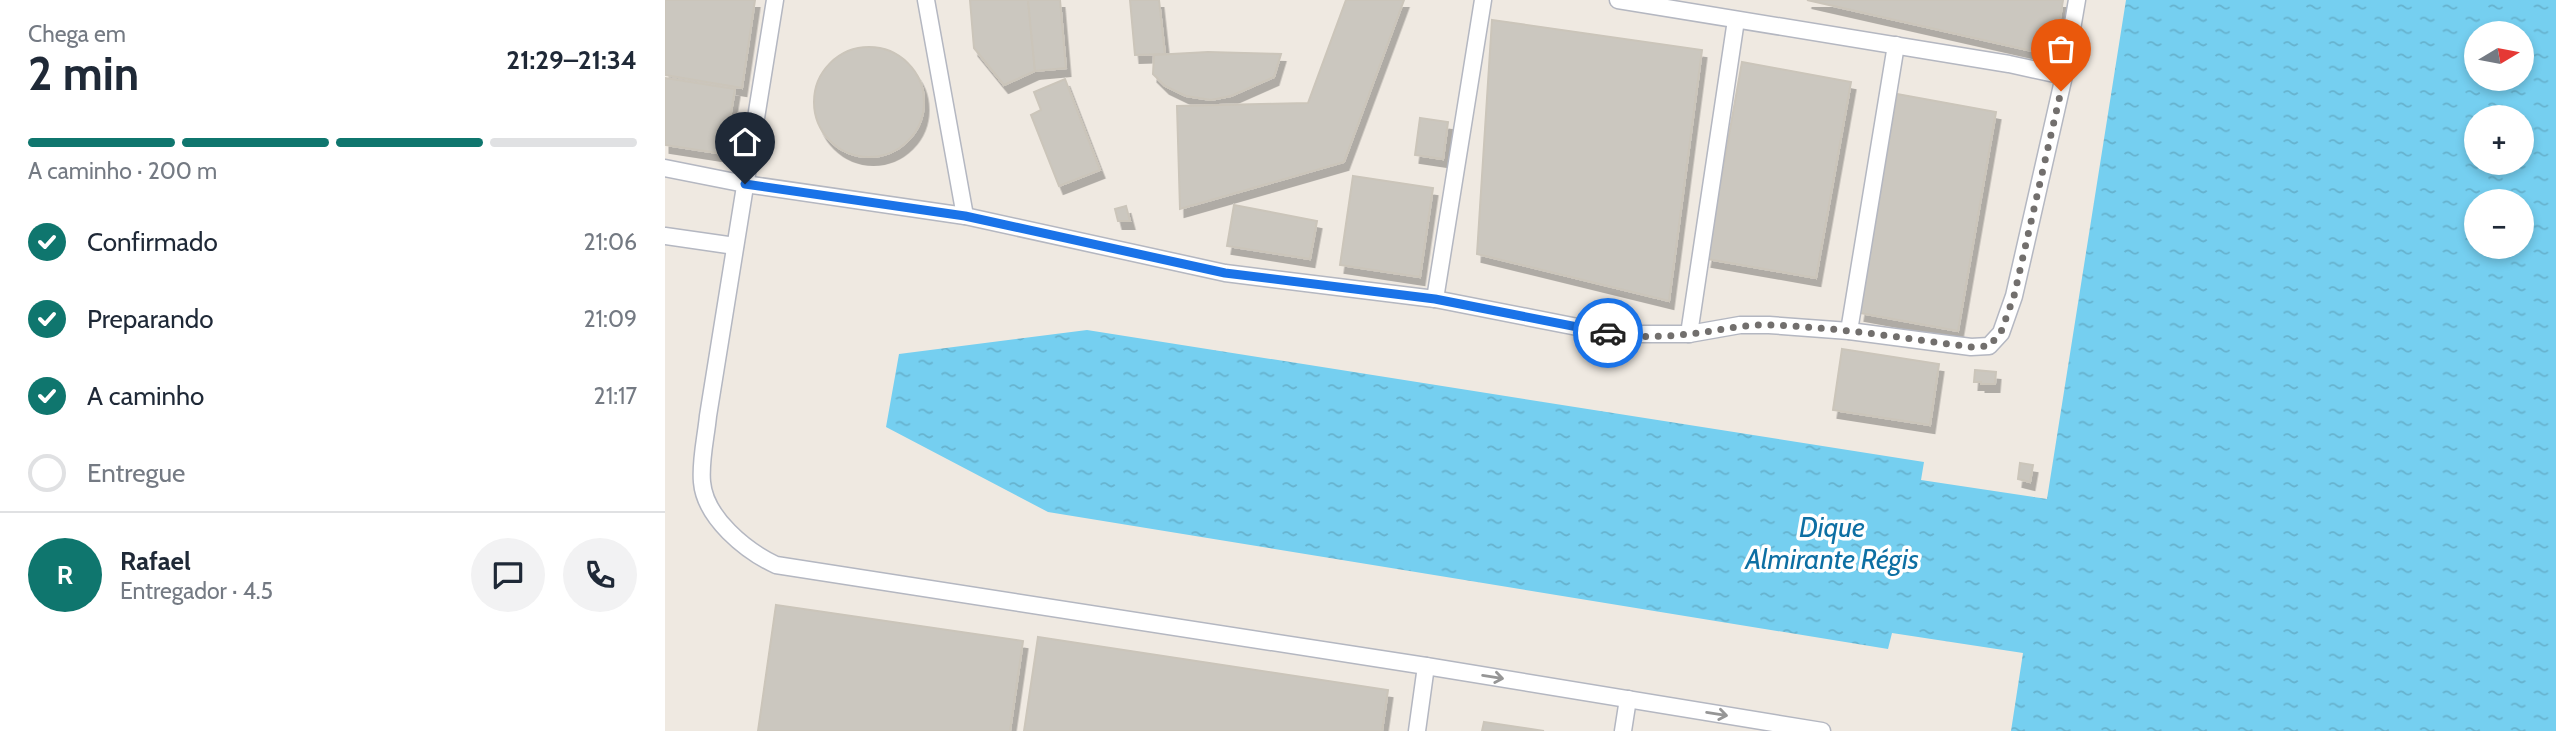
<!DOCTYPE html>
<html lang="pt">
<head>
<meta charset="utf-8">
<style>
  :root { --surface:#fff; --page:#f2f2f3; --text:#1f2937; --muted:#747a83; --line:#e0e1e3; --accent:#0f766e }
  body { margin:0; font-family:Cabin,sans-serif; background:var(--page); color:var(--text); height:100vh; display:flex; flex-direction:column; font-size:26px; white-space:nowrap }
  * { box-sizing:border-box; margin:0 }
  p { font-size:23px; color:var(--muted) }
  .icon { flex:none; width:38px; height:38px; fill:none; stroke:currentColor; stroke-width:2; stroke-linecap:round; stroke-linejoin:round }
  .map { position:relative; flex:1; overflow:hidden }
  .panel { display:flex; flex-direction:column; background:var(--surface); width:665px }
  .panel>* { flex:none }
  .needle { width:46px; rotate:80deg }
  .controls { position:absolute; left:1799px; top:21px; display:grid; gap:14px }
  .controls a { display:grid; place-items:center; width:70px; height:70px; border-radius:50%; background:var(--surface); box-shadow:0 4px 10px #0003; font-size:35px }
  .pin { position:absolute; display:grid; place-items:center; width:60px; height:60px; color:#fff; margin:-72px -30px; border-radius:50% 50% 50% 0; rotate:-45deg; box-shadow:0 0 7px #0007 }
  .pin .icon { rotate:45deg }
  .courier { position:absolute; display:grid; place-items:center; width:70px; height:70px; margin:-35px; border:5px solid #1a73e8; border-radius:50%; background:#fff; color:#222; box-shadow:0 2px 9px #0007 }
  .head em { font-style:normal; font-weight:800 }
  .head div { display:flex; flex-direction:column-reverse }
  .head { display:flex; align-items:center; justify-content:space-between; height:119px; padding:0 28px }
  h1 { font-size:46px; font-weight:800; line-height:52px }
  .bar { display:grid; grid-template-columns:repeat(4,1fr); gap:10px 7px; align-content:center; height:84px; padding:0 28px }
  .bar i { height:9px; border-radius:5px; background:var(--line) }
  .bar .active { background:var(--accent) }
  .bar p { grid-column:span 4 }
  .line { display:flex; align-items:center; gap:18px; padding:0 28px; border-top:2px solid var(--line) }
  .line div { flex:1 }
  .round { display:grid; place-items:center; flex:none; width:74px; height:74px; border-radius:37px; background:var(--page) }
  ol { padding:0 28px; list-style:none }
  li { display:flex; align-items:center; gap:21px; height:77px }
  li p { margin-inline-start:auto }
  li .icon { padding:7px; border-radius:50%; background:var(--accent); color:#fff; stroke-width:4 }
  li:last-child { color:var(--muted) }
  li i { width:38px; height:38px; border:4px solid var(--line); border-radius:50% }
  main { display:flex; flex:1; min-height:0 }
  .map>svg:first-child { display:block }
  .water { fill:url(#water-ripples); fill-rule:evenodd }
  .building { fill:#cbc7bf; stroke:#cbc5ba; stroke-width:2; filter:url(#shadow) }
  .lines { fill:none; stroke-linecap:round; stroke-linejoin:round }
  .service-casing { stroke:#b4b7c1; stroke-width:19 }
  .service { stroke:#fff; stroke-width:16 }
  .oneway { stroke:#969696 }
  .done { stroke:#726f6d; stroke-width:7; stroke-dasharray:0 12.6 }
  .route { stroke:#1a73e8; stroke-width:9 }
  .labels { text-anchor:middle; stroke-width:7; stroke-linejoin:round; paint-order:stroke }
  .water-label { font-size:28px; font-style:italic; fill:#0d6fa3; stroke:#fff }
</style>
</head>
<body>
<main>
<section class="panel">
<div class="head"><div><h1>2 min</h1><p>Chega em</p></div><em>21:29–21:34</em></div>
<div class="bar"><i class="active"></i><i class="active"></i><i class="active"></i><i></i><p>A caminho · 200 m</p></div>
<ol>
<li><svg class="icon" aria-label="check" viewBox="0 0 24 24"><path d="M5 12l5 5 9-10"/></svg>Confirmado<p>21:06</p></li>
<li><svg class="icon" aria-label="check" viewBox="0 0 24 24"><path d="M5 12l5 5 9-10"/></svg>Preparando<p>21:09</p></li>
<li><svg class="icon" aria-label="check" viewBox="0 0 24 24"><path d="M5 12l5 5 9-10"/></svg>A caminho<p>21:17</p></li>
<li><i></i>Entregue</li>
</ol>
<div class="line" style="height:126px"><b class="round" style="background:var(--accent);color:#fff">R</b><div><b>Rafael</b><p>Entregador · 4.5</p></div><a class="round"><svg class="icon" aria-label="chat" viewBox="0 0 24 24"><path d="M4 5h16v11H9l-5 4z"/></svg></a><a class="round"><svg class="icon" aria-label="phone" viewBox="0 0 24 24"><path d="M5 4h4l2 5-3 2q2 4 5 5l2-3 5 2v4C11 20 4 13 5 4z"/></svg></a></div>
</section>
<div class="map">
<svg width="1891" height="731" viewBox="0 0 1891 731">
  <defs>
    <pattern id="water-ripples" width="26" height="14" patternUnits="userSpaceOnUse" patternTransform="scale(1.75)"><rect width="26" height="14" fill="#75cff0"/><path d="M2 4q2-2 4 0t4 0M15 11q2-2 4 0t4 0" fill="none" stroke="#66b2ce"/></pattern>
    <filter id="shadow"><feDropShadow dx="4.5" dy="8" stdDeviation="0" flood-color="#0004"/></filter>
  </defs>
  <rect width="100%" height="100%" fill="#efe9e1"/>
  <path class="water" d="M1461,0H1891V731H1346L1358,653L1227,633L1223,649L383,512L221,427L234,354L422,330L1259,462L1256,480L1382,499ZM1811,33H1857V79H1811ZM1811,117H1857V163H1811ZM1811,201H1857V247H1811Z"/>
  <g class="building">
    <path d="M0,0H90L77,88L0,75Z"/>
    <path d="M305,0H363L370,71L339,85L309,48Z"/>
    <path d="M363,0H395L401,68L370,71Z"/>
    <path d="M465,0H494L500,54L470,55Z"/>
    <path d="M681,0H739L679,162L515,209L512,106L643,103Z"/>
    <path d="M1142,0H1398L1389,56Z"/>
    <path d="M827,20L1037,50L1004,301L812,254Z"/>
    <circle cx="204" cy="102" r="55"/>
    <path d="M543,52L616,54L609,77L566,96L546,100L521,96L500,86L488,74L489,55Z"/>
    <path d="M1077,62L1186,82L1151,278L1042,259Z"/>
    <path d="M0,78L70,89L59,154L0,145Z"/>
    <path d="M400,79L435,170L394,186L366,115L376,110L369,92Z"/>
    <path d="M1232,94L1331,112L1293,331L1195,313Z"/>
    <path d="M755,118L783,122L778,159L750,155Z"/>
    <path d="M688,176L768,188L755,277L675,265Z"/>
    <path d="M569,205L652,221L645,259L562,246Z"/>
    <path d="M461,206L465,221H453L450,209Z"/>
    <path d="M1177,349L1274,364L1265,425L1168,410Z"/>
    <path d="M1310,370L1331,372L1330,384H1316V382H1309Z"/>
    <path d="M1355,463L1368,465L1365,482L1353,479Z"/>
    <path d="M111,605L358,641L345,731H93Z"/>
    <path d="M373,637L723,690L717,731H359Z"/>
    <path d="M819,722L879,731H817Z"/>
  </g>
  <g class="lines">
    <g class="service-casing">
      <g id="service">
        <path d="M110,0L43,416C41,437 35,461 37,482C40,518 81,551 111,565L761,666L1157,731"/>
        <path d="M261,0L300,216"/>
        <path d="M1399,76L1412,0"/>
        <path d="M0,168L80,184L300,216L560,273L770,299L948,334H1024L1075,325H1104L1184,331L1306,347L1324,346L1336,333L1349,296L1399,76L1344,64L953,0"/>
        <path d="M0,236L70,246"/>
        <path d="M770,299L818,0"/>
        <path d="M1184,331L1231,45"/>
        <path d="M1024,334L1071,20"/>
        <path d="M752,731L761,666"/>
        <path d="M958,731L963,699"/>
      </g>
    </g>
    <use href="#service" class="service"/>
  </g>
  <defs><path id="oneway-shaft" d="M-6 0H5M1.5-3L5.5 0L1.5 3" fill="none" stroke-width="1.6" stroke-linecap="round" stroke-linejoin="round" transform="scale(1.75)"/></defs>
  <g class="oneway">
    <use href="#oneway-shaft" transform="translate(828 677) rotate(9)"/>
    <use href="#oneway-shaft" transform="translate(1052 714) rotate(9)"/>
  </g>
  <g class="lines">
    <path class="done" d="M943,333C968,338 998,337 1023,334C1050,332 1076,324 1103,325C1171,327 1239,338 1306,347L1324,346L1336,332L1349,296L1396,91"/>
    <path class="route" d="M80,184L300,216L560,273L770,299L943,333"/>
  </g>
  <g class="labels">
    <g class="water-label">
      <text x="1167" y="537">Dique<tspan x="1167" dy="32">Almirante Régis</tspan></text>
    </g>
  </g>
</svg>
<div class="controls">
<a><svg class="needle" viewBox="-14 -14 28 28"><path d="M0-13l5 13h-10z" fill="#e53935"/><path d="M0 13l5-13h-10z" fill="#747a83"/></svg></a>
<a>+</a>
<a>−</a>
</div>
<div class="pin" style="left:1396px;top:91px;background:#ea580c"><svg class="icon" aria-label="bag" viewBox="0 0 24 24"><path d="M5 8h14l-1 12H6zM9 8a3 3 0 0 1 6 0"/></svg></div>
<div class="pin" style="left:80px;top:184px;background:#1f2937"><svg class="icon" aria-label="home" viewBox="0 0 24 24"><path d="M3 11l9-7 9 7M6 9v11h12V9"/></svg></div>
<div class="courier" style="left:943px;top:333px"><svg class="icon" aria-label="car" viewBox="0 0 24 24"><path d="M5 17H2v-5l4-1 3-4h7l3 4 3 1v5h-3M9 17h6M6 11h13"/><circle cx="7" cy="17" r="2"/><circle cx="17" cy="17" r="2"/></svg></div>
</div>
</main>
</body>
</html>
